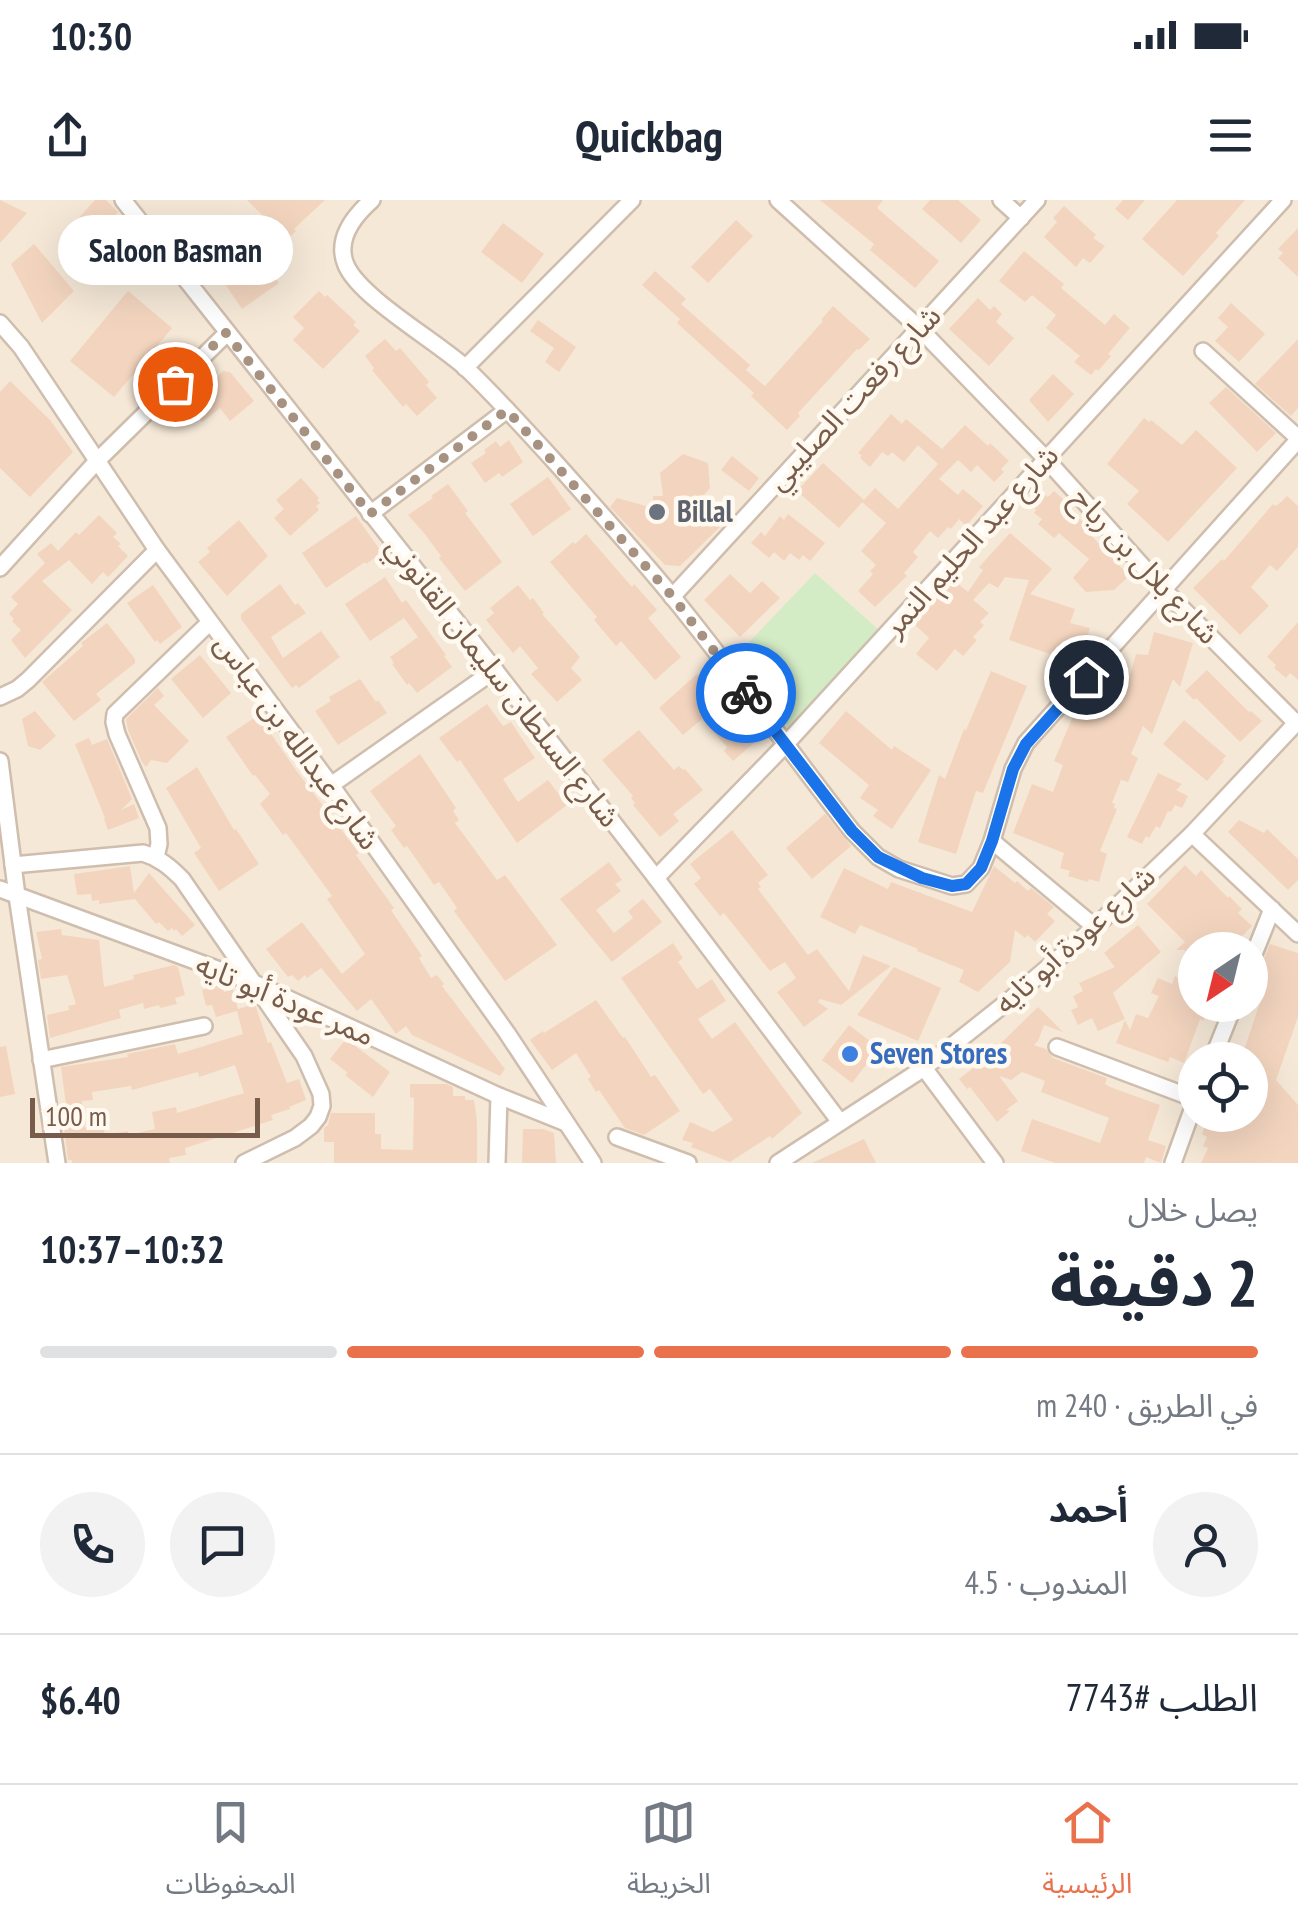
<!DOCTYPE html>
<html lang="ar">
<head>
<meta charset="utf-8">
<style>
  :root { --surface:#fff; --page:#f2f2f3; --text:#1f2937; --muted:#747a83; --line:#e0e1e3; --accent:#e9724c }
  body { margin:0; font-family:"PT Sans Narrow","Noto Sans Arabic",sans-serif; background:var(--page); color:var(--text); direction:rtl; height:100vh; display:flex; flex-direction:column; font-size:38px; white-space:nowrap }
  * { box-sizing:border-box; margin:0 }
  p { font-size:32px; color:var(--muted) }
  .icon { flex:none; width:55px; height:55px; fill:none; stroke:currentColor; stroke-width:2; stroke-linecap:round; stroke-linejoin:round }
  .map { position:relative; height:963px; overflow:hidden; direction:ltr }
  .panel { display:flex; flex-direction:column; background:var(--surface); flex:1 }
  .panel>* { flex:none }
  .needle { width:65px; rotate:215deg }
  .tools { position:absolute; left:1178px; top:732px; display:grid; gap:20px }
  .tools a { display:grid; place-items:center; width:90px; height:90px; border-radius:50%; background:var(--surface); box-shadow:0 10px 40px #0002; font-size:50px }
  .scale { position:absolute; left:30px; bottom:25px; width:230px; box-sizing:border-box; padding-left:10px; border:5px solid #785c4b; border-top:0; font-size:28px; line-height:35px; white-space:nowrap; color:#785c4b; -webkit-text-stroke:8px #fff9ef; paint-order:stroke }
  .pin { position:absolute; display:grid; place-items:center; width:85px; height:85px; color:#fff; margin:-42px; border:5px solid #fff; border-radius:50%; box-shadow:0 2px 10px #0007 }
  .courier { position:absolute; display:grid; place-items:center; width:100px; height:100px; margin:-50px; border:8px solid #1a73e8; border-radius:50%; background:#fff; color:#222; box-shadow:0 2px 12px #0007 }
  .bubble { position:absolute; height:70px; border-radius:35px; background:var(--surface); box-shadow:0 10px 40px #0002; font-size:32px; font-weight:700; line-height:70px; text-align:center; direction:rtl }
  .overview em { font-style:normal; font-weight:700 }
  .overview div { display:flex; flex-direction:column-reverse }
  .overview { display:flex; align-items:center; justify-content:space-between; height:170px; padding:0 40px }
  h1 { font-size:65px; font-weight:700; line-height:75px }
  .bar { display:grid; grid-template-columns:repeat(4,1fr); gap:15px 10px; align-content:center; height:120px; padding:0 40px }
  .bar i { height:12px; border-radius:8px; background:var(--line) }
  .bar .current { background:var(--accent) }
  .bar p { grid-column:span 4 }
  .line { display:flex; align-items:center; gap:25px; padding:0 40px; border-top:2px solid var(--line) }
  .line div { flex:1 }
  .round { display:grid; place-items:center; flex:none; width:105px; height:105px; border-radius:52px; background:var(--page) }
  .status { display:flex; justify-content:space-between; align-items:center; height:70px; padding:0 50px; background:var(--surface); direction:ltr }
  .status svg { height:28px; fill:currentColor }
  header { display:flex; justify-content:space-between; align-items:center; height:130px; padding:0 40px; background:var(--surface); font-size:45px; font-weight:700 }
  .dock { display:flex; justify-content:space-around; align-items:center; height:140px; border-top:2px solid var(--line); background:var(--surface); font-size:28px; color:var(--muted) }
  .dock a { display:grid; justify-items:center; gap:5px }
  .dock .current { color:var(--accent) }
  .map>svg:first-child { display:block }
  .residential { fill:#f5e8d7; fill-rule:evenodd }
  .green { fill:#d4ecc6 }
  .building { fill:#f3d5bf; fill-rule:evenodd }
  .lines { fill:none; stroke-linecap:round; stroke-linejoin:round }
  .minor-casing { stroke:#cfbead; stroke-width:20 }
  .minor { stroke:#fff; stroke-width:15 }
  .done { stroke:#a79282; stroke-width:10; stroke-dasharray:0 18 }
  .route { stroke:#1a73e8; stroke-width:12 }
  .worship-dot { fill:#6b7280; stroke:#fff9ef; stroke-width:4 }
  .shop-dot { fill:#3f7fe0; stroke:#fff9ef; stroke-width:4 }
  .labels { text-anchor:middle; stroke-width:9; stroke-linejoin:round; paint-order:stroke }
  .street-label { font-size:30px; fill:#785c4b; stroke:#fff9ef }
  .worship-label { font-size:30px; font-weight:bold; fill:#5b616d; stroke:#fff9ef; text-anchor:start }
  .shop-label { font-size:30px; font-weight:bold; fill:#366cbe; stroke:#fff9ef; text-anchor:start }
</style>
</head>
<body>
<div class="status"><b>10:30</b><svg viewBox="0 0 49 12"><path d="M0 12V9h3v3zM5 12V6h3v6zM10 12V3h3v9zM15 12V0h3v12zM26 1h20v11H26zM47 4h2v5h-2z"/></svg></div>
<header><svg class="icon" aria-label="menu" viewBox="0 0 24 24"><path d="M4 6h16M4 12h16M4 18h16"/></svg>Quickbag<svg class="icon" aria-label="share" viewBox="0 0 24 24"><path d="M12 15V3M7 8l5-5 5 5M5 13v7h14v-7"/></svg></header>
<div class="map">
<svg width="1298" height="963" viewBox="0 0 1298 963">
  <rect width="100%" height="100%" fill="#fdf5e8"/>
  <path class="residential" d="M0,0H1298V963H0ZM1195,750H1250V805H1195ZM1195,860H1250V915H1195Z"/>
  <path class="green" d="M815,373L880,431L789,529L734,458Z"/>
  <g class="building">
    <path d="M0,0L27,13L0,43Z"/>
    <path d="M95,0H106L118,12L108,24L121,37L101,58L68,30Z"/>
    <path d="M247,0H325L294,29L296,31L287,40Z"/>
    <path d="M820,0H883L877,8L939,61L915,88L870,50L874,44Z"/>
    <path d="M930,0H958L981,20L961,43L922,9Z"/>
    <path d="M1123,0H1145L1128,20L1115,9Z"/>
    <path d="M1177,0H1245L1216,33L1219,36L1183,76L1142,39Z"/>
    <path d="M1064,6L1096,35L1093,38L1105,46L1090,63L1083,58L1076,67L1044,37L1057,22L1053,18Z"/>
    <path d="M736,20L753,36L708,83L691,67Z"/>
    <path d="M503,23L544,54L522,83L481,52Z"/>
    <path d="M209,27L220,45L226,41L234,53L238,51L252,71L264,62L279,83L242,109L205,55L209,52L199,32Z"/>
    <path d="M1298,28V77L1278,58L1283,53L1278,49Z"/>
    <path d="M34,44L74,91L42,123L11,64Z"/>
    <path d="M1024,51L1064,84L1061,88L1105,125L1114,114L1130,128L1108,154L1111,156L1098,171L1096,169L1091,175L1074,162L1080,156L1046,128L1056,115L1032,95L1025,102L999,81Z"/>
    <path d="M655,71L686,99L681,104L750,165L746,170L765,186L823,121L821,120L833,106L870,139L859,150L857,149L798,213L800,216L787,230L751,196L754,193L677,123L680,119L642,85Z"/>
    <path d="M128,91L172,128L114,197L70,161Z"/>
    <path d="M319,91L325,97L327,95L356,122L353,125L360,131L323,169L293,140L304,128L293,117Z"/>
    <path d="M978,98L990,110L994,106L1002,114L996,122L1014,138L989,166L949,129Z"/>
    <path d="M1231,103L1265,134L1239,162L1215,141L1228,127L1218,118Z"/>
    <path d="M538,120L576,147L559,172L545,162L554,148L530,131Z"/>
    <path d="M385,139L396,151L400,148L429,182L426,185L437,198L417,216L406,204L403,207L372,170L374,168L365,156Z"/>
    <path d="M1298,139V208L1291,216L1255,184Z"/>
    <path d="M223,171L230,172L254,201L230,221L220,208L202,222L188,206Z"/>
    <path d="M1053,174L1074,194L1048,222L1029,200Z"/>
    <path d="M10,181L50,220L73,252L30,297L0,268V192Z"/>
    <path d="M1226,187L1276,233L1257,252L1209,203Z"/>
    <path d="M891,214L902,224L906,219L942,249L965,225L988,246L990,243L1009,261L1001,269L1004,272L994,282L977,265L971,272L958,260L939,279L958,295L963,289L983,306L966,326L959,319L951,329L948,327L938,338L930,331L913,352L918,357L904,373L907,376L875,407L858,391L873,374L870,371L876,365L861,351L886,323L862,302L875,288L898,309L938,264L918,245L904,262L892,252L888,256L882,252L870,267L860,258L862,255L858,253Z"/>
    <path d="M1144,218L1149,222L1151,220L1182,245L1196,230L1237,268L1168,342L1127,304L1139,291L1107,264Z"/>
    <path d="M509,240L523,262L502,277L499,273L485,283L471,263L486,253L484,250L496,241L500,247Z"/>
    <path d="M683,254L708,263L710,288L693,307L720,327L680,366L665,365L610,307L617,298L653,308V296H663L660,273Z"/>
    <path d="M732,256L759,278L749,291L721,270Z"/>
    <path d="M823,263L864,300L839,328L797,291Z"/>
    <path d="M548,277L571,309L533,336L510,304Z"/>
    <path d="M301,278L319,298L317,300L320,303L316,306L319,310L290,336L274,318L284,309L276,300Z"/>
    <path d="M448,284L468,311L465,313L502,362L465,391L439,358L441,356L424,333L408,315L433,298L431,296Z"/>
    <path d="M1054,291L1071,306L1068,309L1091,329L1088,332L1129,376L1114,390L1086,392L1073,378L1089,359L1059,333L1054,338L1038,324L1042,319L1034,313L1036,310L1034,308L1045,295L1048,297Z"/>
    <path d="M1287,296L1298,306V347L1277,371L1270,365L1251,387L1269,406L1240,435L1193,388L1222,359L1224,361L1273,304L1275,306L1280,303Z"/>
    <path d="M788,314L825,343L810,361L803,355L799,360L790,353L784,361L774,352L769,358L751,343L761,332L765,336L780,316L784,320Z"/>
    <path d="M99,315L117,333L113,337L121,344L118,346L128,356L108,377L103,372L92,384L69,360L42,381L72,410L25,458L11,440L21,430L12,421L14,419L9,414L18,404L11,397L45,363L37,354L51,343L58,351L76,332L79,335Z"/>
    <path d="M356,316L382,353L366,364L365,362L326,388L302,353Z"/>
    <path d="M239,320L268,356L227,396L198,362L210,352L207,348Z"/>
    <path d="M1010,333L1052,369L1030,394L1075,409L1070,423L1090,428L1081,459L1051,451L1050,454L1009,440L1029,380L1005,377L998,388L989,383L973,400L989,413L980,422L984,425L973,437L977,440L963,456L955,449L937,471L916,454L929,438L914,424L949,383L953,386L956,382L968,392L983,370L979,367Z"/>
    <path d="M586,334L632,387L634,384L657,410L648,418L681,457L655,480L621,441L616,446L594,420L597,417L550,362L573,342L575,344Z"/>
    <path d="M730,374L750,393L762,381L780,398L740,437L704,400Z"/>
    <path d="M385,377L402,403L406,400L446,455L444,456L452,467L417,493L409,483L407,485L392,464L394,463L390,457L418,437L404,418L370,441L345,404Z"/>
    <path d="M280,384L295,405L298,403L306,413L271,437L283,458L321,431L340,457L299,488L296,485L292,488L241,419V414Z"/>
    <path d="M153,385L182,427L160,444L157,440L155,442L127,403Z"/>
    <path d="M518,385L530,400L533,398L544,413L542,414L580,457L571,468L582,480L557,502L531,474L538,468L520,446L513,453L486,420L494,413L490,408Z"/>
    <path d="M1298,422V480L1290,473L1286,478L1274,468L1276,465L1267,457Z"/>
    <path d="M107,423L135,459V463L96,494L101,500L74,521L42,482L83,446L81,443Z"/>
    <path d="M1154,432L1193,443L1180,487L1173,479L1152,534L1143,526L1131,554L1138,558L1128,582L1121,580L1112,603L1115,604L1114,608L1117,609L1100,651L1107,654L1099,682L1089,679L1088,682L1068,676L1070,671L1060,668L1064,653L1013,633L1032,584L1053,592L1063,565L1054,561L1076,509L1105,472L1129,479L1136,454L1148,455Z"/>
    <path d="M200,455L231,493L203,518L171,479Z"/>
    <path d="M1207,470L1249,512L1251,511L1262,521L1240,542L1196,498L1194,500L1185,491Z"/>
    <path d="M991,471L1027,486L983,593L976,591L956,654L918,642L939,575L945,579L964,529L966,530Z"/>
    <path d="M697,474L731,513L742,505L749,513L740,521L757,540L733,561L724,551L727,547L702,519L683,535L659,508Z"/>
    <path d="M360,479L376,502L378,500L387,513L338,545L315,511L331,501L329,497Z"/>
    <path d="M158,488L164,496L154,505L189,541L167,563L151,560L146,567L142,562L128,530L126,519Z"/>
    <path d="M487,504L503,526L511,522L535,558L503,579L518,602L548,580L567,605L517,643L460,560L457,562L439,538Z"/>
    <path d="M35,511L56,536L40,550L28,546L22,519Z"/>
    <path d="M846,511L892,550L894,546L931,570L892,629L873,616L878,610L860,598L869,585L819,543Z"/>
    <path d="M258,515L296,570L359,653L356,655L394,708L391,710L422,756L419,758L431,778L437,775L444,784L442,786L505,869L500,876L412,835L406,826L396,834L371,799L357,811L321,768L307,778L305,775L298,781L292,775L288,777L266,749L302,722L342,774L365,754L327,699L332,696L286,633L283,635L260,604L270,594L255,575L253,576L226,537Z"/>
    <path d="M1184,520L1226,556L1222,560L1224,561L1207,581L1163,544Z"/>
    <path d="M639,530L674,570L679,566L683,570L685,569L703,590L673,614L679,621L660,637L633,605L635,603L631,598L633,596L602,560Z"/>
    <path d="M89,538L92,545L107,539L132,599L121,610L134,604L139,618L108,630L104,619L105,618L75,544Z"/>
    <path d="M420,554L456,608L453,611L459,620L455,623L497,680L505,675L557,745L505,781L454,711L457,708L439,682L434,685L407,646L404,648L391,630L396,626L370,591Z"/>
    <path d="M197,567L234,630L236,629L259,664L219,691L194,653L201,648L166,588Z"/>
    <path d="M1158,573L1182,584L1176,590L1188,596L1182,608L1175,605L1171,612L1168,611L1160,628L1156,626L1149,638L1146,636L1142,644L1127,637Z"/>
    <path d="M825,614L851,646L812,679L786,648Z"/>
    <path d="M1239,620L1264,633L1267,629L1298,659V680L1288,690L1228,632Z"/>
    <path d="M732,630L768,675L758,683L761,687L758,689L808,755L817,749L849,791L863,755L891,766L841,805L820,799L818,802L828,809L804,827L777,792L796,778L785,762L770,771L724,713L720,716L694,684L701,678L690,664Z"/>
    <path d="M609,662L622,680L615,684L621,691L596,710L614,733L633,718L628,711L643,699L662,722L612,762L560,699Z"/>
    <path d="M1185,665L1196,676L1201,670L1228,698L1229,696L1242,709L1238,713L1252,726L1238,740L1236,738L1223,750H1195V805H1210L1203,821L1200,819L1184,863L1170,857L1168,862L1116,843L1125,820L1130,830L1136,814L1148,818L1159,796L1151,793L1158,778L1172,784L1175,776L1178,778L1189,755L1184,750H1176L1185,742L1147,704Z"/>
    <path d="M130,666L134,693L149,673L195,725L182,736L176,729L174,731L172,728L168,731L159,722L156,724L135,699L99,704V700L92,701L91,694L77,695L74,674Z"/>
    <path d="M994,666L1015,683L1017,681L1028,691L1031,688L1054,707L1047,714L1055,721L1035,742L1028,735L1025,738L1015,730L1010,762L978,792L959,782L964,770L917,751L918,749L860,725L855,734L820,717L844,668L888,689L891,682L972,712Z"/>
    <path d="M1138,725L1161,752L1113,793L1125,819L1098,831L1092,818L1078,825L1071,810L1078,807L1073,796L1083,791L1079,783L1115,767L1104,753Z"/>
    <path d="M61,729L62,735L99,740L104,787L134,779L133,775L174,765L178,767L185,795L175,798L177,804L160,808L159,805L144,809L143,803L119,810L121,818L50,838L47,815L69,810L68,806L76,804L67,775L41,779L38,760L42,759L36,732Z"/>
    <path d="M673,743L683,758L678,762L697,789L712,779L726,801L698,819L712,839L735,822L802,913L772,939L770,936L730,962L691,947L693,943L682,940L690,922L713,932L733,920L710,889L703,894L621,778Z"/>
    <path d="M1270,744L1298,753V817L1276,880L1298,905V963H1201L1208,948L1203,946L1207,937L1202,934L1209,915H1250V860L1241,859L1262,797L1254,794L1255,791L1251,790Z"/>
    <path d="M894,767L941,788L918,841L857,815Z"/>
    <path d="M222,784L224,792L233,789L238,809L255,804L268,843L271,842L287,883L299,879L306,900L289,907L290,909L271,915L273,920L185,948L186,955L169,958L170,963H72V960H68L62,913L67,912L61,867L128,857L127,854L175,844L178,854L243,834L237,811L216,817L212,805L206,806L202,790ZM235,865L244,893L177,913L176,907L152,912L155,929L128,935V931L105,935L103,926L85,928L82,901L93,900L92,892L131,886L132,890L198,872L199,877Z"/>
    <path d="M596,800L623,838L625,837L651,877L655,875L680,911L644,935L625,928L599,890L596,892L588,879L591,877L576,853L552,870L530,840L543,831L544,833Z"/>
    <path d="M1038,807L1063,832L1044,825L1038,841L1034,845L1046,849L1053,858L1107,878L1105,884L1110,887L1160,905L1148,940L1166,946L1161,963L1146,957L1144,963H1055L1021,951L1032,919L1100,943L1109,918L1041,892L1045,881L1022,872L1011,880L999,876L1018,901L1006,910L1010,911L997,922L970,887L967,889L959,879L1000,847L999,845Z"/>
    <path d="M849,825L879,848L852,883L822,860Z"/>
    <path d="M346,839L390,872L373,897L345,875L348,873L330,859Z"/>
    <path d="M6,846L15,894L0,897V847Z"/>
    <path d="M410,884H447L453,887V896H465V900H474L477,921V963H334V942H324V928L328,925L331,913H375V934H381V949L413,950L414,898L410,897Z"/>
    <path d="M523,929H543L554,933L556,963H522Z"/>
    <path d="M864,939L876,963H812Z"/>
  </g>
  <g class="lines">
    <g class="minor-casing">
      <g id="minor">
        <path d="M123,0L495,470L656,678L840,922"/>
        <path d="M372,0C354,16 335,39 346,65C360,98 438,142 467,169C498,199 527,231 556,263C595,307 634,350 671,395C734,472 791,553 852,631L878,657L899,669L952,686L966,684L981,668L992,641L1013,569L1026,543L1298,240"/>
        <path d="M778,0L918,127L1046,259L1164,390L1296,523"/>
        <path d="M1001,0L1021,18"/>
        <path d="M0,123L21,147L157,350L331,585L507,833L593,963"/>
        <path d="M1203,151L1298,238"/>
        <path d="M465,168L632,0"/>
        <path d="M370,314L507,210"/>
        <path d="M0,368L97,261L227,133"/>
        <path d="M672,397L1037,0"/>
        <path d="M0,497L17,489L28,480L157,350"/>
        <path d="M0,561L17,696L57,963"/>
        <path d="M331,585L495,470"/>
        <path d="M1192,634L1298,734"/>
        <path d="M992,641L1095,727"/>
        <path d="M156,657L159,644L158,628L117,534L114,522L115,514L209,423"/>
        <path d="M13,665L143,653C159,658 169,666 182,679L304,856L321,894L322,906L318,917L311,926L295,938L244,963"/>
        <path d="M656,678L785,545L1283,0"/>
        <path d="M0,689L252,782L499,896L566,923"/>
        <path d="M1250,764L1272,709"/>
        <path d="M1057,847L1195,899"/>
        <path d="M41,860L204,826"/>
        <path d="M1212,860L1234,805"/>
        <path d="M924,868L995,963"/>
        <path d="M617,937L688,963"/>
        <path d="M497,963L499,896"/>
        <path d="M778,963L924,868L1012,798L1095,727L1192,634L1298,521"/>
        <path d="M1173,963L1195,902"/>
      </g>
    </g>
    <use href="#minor" class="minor"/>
  </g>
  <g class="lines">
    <path class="done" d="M175,184L226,133L370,314L507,210L672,396L746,493"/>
    <path class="route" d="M746,493L852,631L878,657L922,678L952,686L966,684L981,668L992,641L1013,569L1026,544L1086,477"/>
  </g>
  <circle class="worship-dot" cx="657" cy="312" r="10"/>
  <circle class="shop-dot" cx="850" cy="854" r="10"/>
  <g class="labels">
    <g class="street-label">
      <text transform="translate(854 198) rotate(-47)" y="10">شارع رفعت الصليبي</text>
      <text transform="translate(971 341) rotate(-48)" y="10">شارع عبد الحليم النمر</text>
      <text transform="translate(1145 366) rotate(47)" y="10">شارع بلال بن رباح</text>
      <text transform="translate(503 482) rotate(52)" y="10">شارع السلطان سليمان القانوني</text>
      <text transform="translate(297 542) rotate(54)" y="10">شارع عبدالله بن عباس</text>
      <text transform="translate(1075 740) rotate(-42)" y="10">شارع عودة أبو تايه</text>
      <text transform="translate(285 800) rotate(23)" y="10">ممر عودة أبو تايه</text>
    </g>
    <g class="worship-label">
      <text x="677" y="322">Billal</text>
    </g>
    <g class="shop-label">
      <text x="870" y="864">Seven Stores</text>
    </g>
  </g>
</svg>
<div class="tools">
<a><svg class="needle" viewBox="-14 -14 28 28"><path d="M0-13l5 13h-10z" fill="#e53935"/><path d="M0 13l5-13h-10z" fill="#747a83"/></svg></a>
<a><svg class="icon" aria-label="locate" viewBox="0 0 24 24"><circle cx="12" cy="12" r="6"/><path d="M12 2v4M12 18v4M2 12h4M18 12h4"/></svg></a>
</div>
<div class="scale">100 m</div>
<div class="pin" style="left:175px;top:184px;background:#ea580c"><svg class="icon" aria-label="bag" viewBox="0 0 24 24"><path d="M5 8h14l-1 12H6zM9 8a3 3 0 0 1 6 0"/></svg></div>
<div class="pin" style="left:1086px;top:477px;background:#1f2937"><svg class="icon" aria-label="home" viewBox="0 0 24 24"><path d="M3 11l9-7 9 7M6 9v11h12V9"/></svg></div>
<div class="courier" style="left:746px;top:493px"><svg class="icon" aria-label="bike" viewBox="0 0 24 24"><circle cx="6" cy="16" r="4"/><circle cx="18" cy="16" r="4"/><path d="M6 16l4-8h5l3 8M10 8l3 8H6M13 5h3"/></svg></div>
<div class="bubble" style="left:58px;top:15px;width:235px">Saloon Basman</div>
</div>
<section class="panel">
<div class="overview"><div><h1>2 دقيقة</h1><p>يصل خلال</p></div><em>10:32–10:37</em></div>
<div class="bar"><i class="current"></i><i class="current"></i><i class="current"></i><i></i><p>في الطريق · 240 m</p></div>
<div class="line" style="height:180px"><a class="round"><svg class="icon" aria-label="person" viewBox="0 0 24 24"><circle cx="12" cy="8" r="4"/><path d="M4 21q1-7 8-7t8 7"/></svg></a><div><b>أحمد</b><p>المندوب · 4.5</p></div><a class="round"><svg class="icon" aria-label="chat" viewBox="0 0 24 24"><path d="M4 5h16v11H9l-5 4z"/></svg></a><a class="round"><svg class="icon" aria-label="phone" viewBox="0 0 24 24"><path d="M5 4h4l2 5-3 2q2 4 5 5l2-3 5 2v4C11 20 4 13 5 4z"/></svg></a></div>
<div class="line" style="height:130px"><div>الطلب #7743</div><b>$6.40</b></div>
</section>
<nav class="dock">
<a class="current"><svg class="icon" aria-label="home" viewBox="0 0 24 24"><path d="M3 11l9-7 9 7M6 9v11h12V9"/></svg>الرئيسية</a>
<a><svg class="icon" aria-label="map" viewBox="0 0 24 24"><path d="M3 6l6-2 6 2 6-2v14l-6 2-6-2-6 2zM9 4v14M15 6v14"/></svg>الخريطة</a>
<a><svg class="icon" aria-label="saved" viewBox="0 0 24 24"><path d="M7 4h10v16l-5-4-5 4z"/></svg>المحفوظات</a>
</nav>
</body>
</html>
